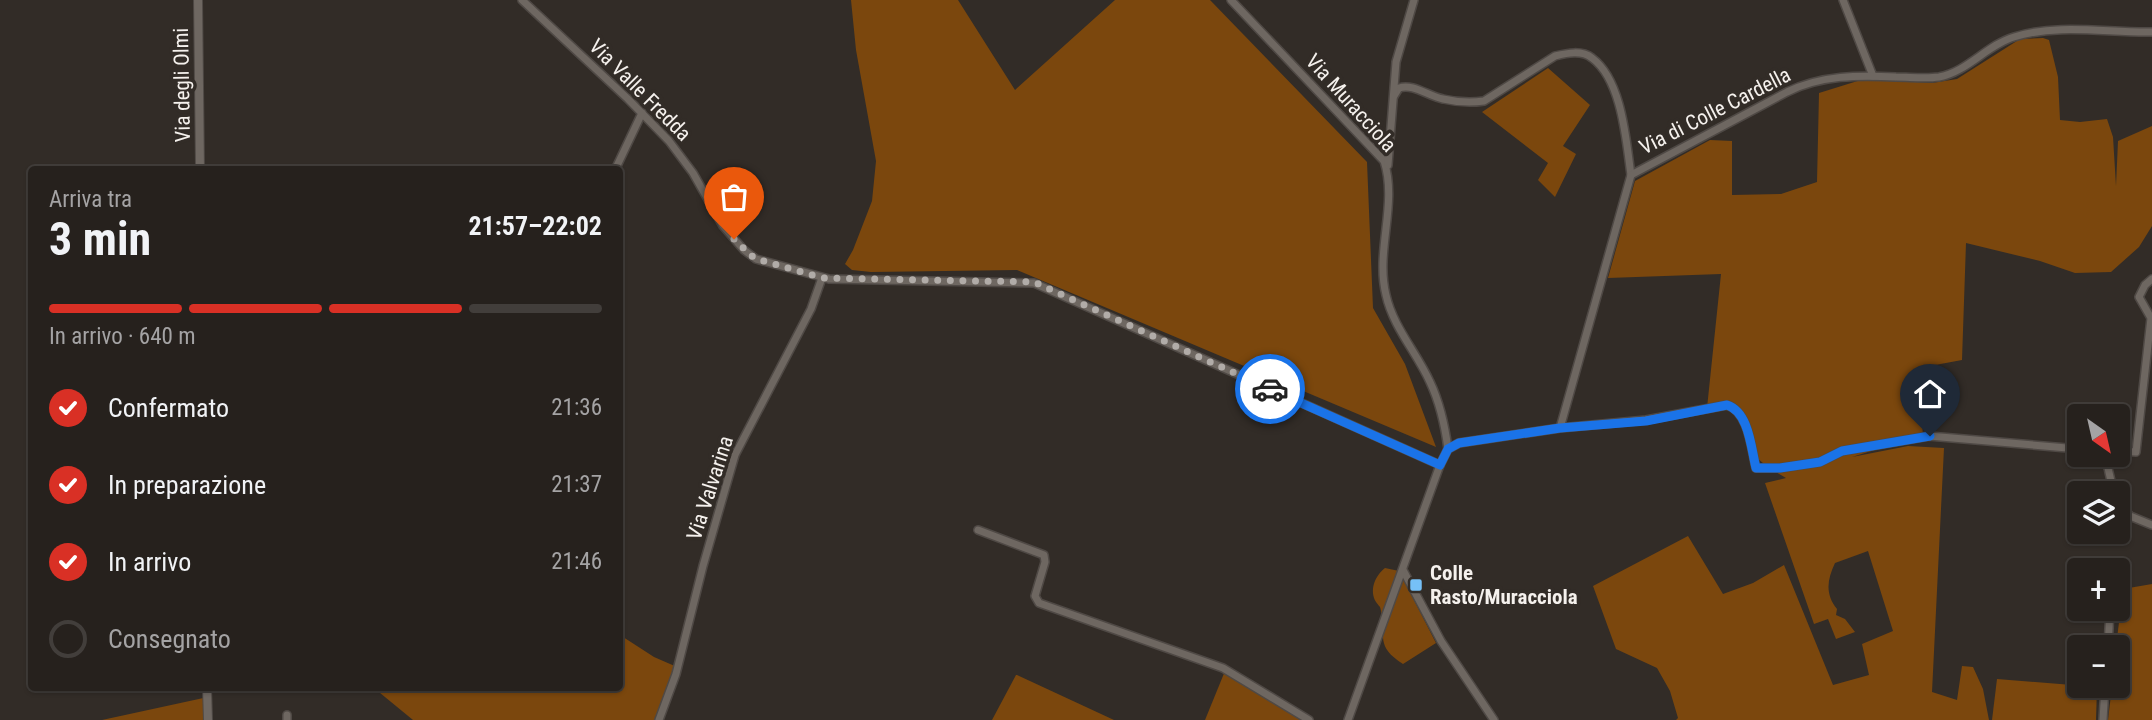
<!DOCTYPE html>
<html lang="it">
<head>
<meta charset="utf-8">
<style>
  :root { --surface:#26211d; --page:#322e2a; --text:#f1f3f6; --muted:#a4a3a4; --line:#423e3b; --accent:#d93025 }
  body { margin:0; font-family:"Roboto Condensed",sans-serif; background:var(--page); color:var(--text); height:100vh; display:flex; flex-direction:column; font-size:26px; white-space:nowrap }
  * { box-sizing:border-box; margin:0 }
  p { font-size:23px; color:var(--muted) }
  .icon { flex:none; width:38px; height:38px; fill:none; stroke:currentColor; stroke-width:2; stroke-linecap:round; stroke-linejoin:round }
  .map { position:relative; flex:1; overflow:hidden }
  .details { position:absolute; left:28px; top:166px; width:595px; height:525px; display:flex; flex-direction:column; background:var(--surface); border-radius:7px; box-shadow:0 2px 5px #0004,0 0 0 2px var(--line) }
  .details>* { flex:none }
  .needle { width:46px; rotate:146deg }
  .controls { position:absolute; left:2067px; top:404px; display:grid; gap:14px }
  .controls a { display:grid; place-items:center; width:63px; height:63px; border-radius:7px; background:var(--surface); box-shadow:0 2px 5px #0004,0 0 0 2px var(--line); font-size:35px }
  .pin { position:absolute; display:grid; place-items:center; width:60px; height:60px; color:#fff; margin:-72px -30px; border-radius:50% 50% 50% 0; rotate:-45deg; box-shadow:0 0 7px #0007 }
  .pin .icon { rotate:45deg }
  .courier { position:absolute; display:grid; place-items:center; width:70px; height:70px; margin:-35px; border:5px solid #1a73e8; border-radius:50%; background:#fff; color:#222; box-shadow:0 2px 9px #0007 }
  .overview em { font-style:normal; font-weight:700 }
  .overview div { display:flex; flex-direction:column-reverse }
  .overview { display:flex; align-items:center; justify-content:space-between; height:119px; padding:0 21px }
  h1 { font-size:46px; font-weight:700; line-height:52px }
  .bar { display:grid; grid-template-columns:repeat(4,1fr); gap:10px 7px; align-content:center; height:84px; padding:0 21px }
  .bar i { height:9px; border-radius:5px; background:var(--line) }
  .bar .on { background:var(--accent) }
  .bar p { grid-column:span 4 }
  ol { padding:0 21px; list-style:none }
  li { display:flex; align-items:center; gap:21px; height:77px }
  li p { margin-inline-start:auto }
  li .icon { padding:7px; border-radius:50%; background:var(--accent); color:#fff; stroke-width:4 }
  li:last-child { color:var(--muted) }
  li i { width:38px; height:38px; border:4px solid var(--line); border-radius:50% }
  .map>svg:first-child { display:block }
  .green { fill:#7b470d }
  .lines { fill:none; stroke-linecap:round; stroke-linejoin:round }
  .minor-casing { stroke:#4f4945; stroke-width:10 }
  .tertiary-casing { stroke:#4f4945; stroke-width:10 }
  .minor { stroke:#6e6761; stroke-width:7 }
  .tertiary { stroke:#6e6761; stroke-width:8 }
  .done { stroke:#b1aca8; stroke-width:7; stroke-dasharray:0 12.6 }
  .route { stroke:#1a73e8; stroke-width:9 }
  .poi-dot { fill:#76c0f7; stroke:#322c27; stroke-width:2.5 }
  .labels { text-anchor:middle; stroke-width:7; stroke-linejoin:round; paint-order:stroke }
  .street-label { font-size:21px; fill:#f5f1ed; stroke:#322c27 }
  .poi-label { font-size:21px; font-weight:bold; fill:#f5f1ed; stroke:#322c27; text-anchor:start }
</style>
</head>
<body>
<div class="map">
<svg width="2152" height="720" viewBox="0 0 2152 720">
  <rect width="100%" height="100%" fill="#322c27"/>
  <g class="green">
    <path d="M851,0H958L1015,90L1115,0H1210L1367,162L1373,308L1405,364L1436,447L1017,270L871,272L852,270L845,264L853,250L872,201L876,161L856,50Z"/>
    <path d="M2043,38L2049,40L2058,77L2060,120L2080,122L2107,119L2113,137L2116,186L2118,141L2152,126V226L2139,247L2111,272L2075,273L2040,261L1966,243L1962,360L1919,368L1923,437L1906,440L1852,457L1908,446L1944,448L1932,692L1957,700L1962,666L1973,667L1983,689L1989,720H1676L1678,718L1670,691L1657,668L1616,649L1593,586L1688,536L1723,594L1753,583L1784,565L1833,685L1869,675L1862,644L1893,631L1868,551L1835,563C1827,580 1825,594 1837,609L1836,615L1845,619L1855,632L1836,639L1828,619L1814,624L1765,483L1786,478L1769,468L1752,454L1743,417L1730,406L1707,408L1721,274L1608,278L1635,181L1710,140L1732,141V195L1781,194L1817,182L1819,93L1864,79L1932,83L1957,79L2020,39Z"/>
    <path d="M1548,68L1590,105L1563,146L1576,154L1555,197L1538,180L1548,163L1482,112Z"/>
    <path d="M1385,568L1399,571L1436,643L1403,664C1375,646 1386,637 1381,611C1380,605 1380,608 1376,602C1369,590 1375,576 1385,568Z"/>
    <path d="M2152,584V720H2108L2112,686H2118L2116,647L2123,589Z"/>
    <path d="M620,635L654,657L677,667L659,720H413L374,688H620Z"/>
    <path d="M1225,671L1308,720H1205Z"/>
    <path d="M1016,675H1017L1114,720H992Z"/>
    <path d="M1997,679L2097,687L2096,720H1992Z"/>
    <path d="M208,697V720H102Z"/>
  </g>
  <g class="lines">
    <g class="minor-casing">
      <g id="minor">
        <path d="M522,0L628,99L669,141L693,173L723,226L744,250L756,259L829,279L1034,283L1440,465"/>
        <path d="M1231,0L1384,161C1398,204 1375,251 1386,295C1393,327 1417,353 1430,382C1440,403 1445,426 1448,449"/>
        <path d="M1843,0L1873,76"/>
        <path d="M1394,96L1399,88C1413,83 1428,96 1443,99C1456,102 1471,103 1484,101L1555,56C1567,53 1582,50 1592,58C1622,80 1626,140 1631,175"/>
        <path d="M1388,165L1396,62L1414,0"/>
        <path d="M615,170L642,113"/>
        <path d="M1560,428L1631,175L1787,92C1821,75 1859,75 1896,77C1910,77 1925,79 1939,77C1967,72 1987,45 2014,37C2059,23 2107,33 2152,32"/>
        <path d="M2118,451L2136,452L2151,318L2139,297L2145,285L2152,279"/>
        <path d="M2100,455L2108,468L2114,494"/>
        <path d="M2118,500L2130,516L2152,525"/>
        <path d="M978,530L1044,555L1045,562L1035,596L1039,603L1223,668L1309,720"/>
        <path d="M1403,570L1441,641L1494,720"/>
        <path d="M2108,648L2110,609"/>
        <path d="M287,715V720"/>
        <path d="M659,720L676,674L703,566L735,455L811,309L822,278"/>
        <path d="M1348,720L1440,465L1448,449L1459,443L1560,428L1646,420L1727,405C1749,412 1751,448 1756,468H1780L1820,462L1842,451L1929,436L2079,449"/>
        <path d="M2103,720L2105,686"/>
      </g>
    </g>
    <g class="tertiary-casing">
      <g id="tertiary">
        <path d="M198,0L200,170"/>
        <path d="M207,688L208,720"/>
      </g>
    </g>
    <use href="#minor" class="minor"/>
    <use href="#tertiary" class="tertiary"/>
  </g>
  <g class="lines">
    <path class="done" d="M734,239L754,258L822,278L1034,282L1270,389"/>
    <path class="route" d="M1270,389L1440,465L1448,449L1459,443L1560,428L1646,421L1727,405C1749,412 1751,448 1756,468H1780L1820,462L1842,451L1930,436"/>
  </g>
  <rect class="poi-dot" x="1409" y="578" width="14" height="14" rx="3.5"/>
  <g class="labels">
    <g class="street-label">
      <text transform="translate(182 85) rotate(-91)" y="7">Via degli Olmi</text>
      <text transform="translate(640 90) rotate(45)" y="7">Via Valle Fredda</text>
      <text transform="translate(1351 103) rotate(48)" y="7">Via Muracciola</text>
      <text transform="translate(1715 111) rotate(-27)" y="7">Via di Colle Cardella</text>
      <text transform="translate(710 488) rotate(-72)" y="7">Via Valvarina</text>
    </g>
    <g class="poi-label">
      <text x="1430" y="580">Colle<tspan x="1430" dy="24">Rasto/Muracciola</tspan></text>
    </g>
  </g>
</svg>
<div class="controls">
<a><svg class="needle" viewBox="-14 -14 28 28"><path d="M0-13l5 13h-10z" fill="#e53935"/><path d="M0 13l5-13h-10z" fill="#a4a3a4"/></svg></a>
<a><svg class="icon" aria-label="layers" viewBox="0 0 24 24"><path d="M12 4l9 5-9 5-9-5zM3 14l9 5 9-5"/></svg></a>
<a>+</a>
<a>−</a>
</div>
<div class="pin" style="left:734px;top:239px;background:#ea580c"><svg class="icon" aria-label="bag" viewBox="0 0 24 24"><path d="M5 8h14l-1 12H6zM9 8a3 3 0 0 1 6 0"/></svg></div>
<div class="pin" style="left:1930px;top:436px;background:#1f2937"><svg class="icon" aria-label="home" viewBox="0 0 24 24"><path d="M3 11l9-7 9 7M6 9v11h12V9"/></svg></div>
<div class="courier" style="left:1270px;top:389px"><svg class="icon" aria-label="car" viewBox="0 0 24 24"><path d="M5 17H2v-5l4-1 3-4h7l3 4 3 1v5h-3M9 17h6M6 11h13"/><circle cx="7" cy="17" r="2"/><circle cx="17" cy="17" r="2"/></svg></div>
<section class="details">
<div class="overview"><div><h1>3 min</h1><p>Arriva tra</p></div><em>21:57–22:02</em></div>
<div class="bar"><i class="on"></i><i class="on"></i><i class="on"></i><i></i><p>In arrivo · 640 m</p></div>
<ol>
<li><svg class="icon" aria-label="check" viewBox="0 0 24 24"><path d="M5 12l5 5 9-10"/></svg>Confermato<p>21:36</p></li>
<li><svg class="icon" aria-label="check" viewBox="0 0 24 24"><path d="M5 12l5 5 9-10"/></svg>In preparazione<p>21:37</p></li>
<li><svg class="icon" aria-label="check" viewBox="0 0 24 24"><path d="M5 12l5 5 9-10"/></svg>In arrivo<p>21:46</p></li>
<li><i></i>Consegnato</li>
</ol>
</section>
</div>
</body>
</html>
